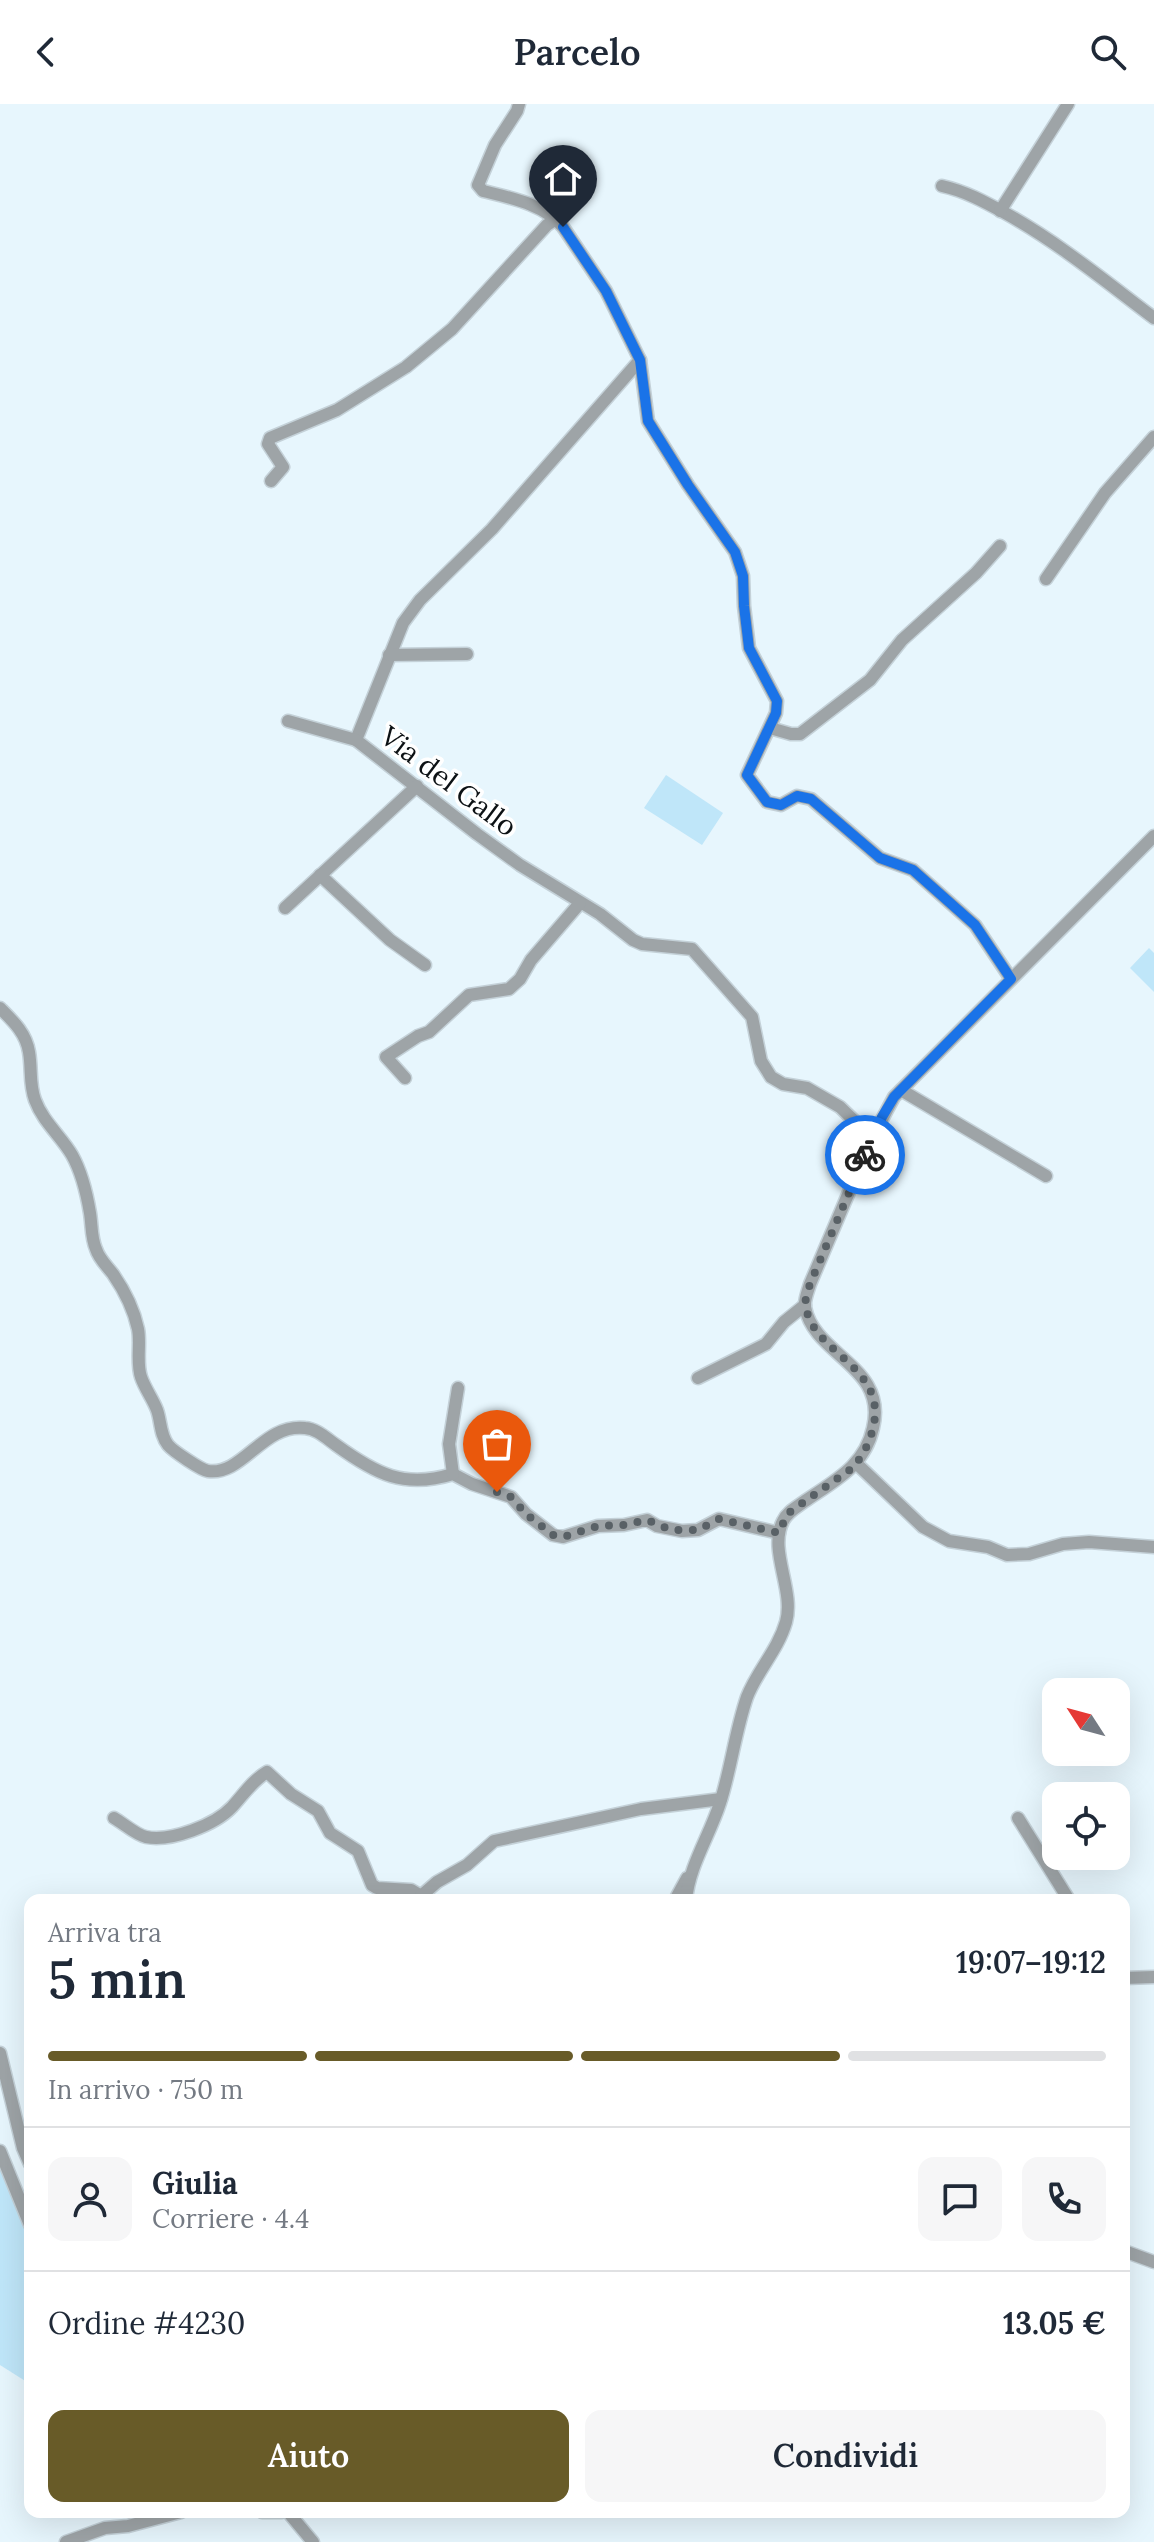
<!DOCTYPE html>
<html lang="it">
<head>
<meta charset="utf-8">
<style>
  :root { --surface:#fff; --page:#f6f6f7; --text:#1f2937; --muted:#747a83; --line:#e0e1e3; --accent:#685b28 }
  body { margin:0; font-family:Lora,serif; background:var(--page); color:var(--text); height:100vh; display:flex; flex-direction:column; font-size:30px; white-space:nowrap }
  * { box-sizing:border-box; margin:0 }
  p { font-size:26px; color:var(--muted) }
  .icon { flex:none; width:44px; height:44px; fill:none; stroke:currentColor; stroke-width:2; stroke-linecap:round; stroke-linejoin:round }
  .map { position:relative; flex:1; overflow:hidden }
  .panel { position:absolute; left:24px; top:1790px; width:1106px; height:624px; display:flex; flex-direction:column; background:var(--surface); border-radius:16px; box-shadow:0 8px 32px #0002 }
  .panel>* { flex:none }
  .needle { width:52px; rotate:306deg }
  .controls { position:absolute; left:1042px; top:1574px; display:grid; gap:16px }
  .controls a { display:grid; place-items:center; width:88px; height:88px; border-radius:16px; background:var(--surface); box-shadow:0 8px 32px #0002; font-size:40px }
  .pin { position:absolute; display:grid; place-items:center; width:68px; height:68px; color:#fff; margin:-82px -34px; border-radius:50% 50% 50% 0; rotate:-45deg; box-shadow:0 0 8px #0007 }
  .pin .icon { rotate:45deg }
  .courier { position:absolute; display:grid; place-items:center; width:80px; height:80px; margin:-40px; border:6px solid #1a73e8; border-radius:50%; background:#fff; color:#222; box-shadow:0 2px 10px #0007 }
  .headline em { font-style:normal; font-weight:600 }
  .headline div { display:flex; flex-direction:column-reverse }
  .headline { display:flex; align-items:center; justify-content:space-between; height:136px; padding:0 24px }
  h1 { font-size:52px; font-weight:600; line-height:60px }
  .bar { display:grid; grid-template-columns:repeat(4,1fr); gap:12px 8px; align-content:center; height:96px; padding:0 24px }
  .bar i { height:10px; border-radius:6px; background:var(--line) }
  .bar .selected { background:var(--accent) }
  .bar p { grid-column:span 4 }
  .line { display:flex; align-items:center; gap:20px; padding:0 24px; border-top:2px solid var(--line) }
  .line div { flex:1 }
  .round { display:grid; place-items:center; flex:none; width:84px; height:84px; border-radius:16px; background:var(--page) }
  .button { display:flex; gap:16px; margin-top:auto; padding:16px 24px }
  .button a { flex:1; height:92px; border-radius:16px; background:var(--accent); color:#fff; font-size:32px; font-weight:600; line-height:92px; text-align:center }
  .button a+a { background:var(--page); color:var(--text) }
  header { display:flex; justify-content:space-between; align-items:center; height:104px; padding:0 24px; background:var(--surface); font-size:36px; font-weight:600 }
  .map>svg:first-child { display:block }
  .green { fill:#bfe6f9 }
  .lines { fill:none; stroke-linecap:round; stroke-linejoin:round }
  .minor-casing { stroke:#c4d1d8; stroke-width:15 }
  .minor { stroke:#9ea4a7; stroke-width:12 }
  .done { stroke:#596166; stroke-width:8; stroke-dasharray:0 14.4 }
  .route { stroke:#1a73e8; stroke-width:10 }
  .labels { text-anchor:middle; stroke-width:7; stroke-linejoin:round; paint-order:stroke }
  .street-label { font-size:28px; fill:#0c1114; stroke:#fff }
</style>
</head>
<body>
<header><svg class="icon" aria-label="back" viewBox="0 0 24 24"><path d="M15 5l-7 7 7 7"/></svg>Parcelo<svg class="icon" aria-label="search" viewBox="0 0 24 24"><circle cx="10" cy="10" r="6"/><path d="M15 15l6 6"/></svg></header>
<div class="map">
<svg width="1154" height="2438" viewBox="0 0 1154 2438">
  <rect width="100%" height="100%" fill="#e7f6fd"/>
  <g class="green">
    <path d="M666,671L723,709L702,741L644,704Z"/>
    <path d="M1149,844L1154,849V888L1130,864Z"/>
    <path d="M0,2064L30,2139V2280L0,2261Z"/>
  </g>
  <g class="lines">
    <g class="minor-casing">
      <g id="minor">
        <path d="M519,0L517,7L495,41L478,81L483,87C511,94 544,100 563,123L606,187L640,256L648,317L688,381L735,448L743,472L744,502L749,544L777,597L776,609L747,671L767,698L781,701L797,692L811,695L880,754L913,766L975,821L1011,875"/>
        <path d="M942,82C965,87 985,98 1005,109C1059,139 1105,177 1154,214"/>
        <path d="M1000,107L1068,0"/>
        <path d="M640,256L492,425L420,496L403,519L356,636L477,730L520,761L600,810L633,836L642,840L692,845L752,913L761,957L771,973L783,980L807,984L840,1003L872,1034"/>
        <path d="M271,377L283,363L268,340L270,334L337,306L406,263L452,225L547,121L556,115"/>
        <path d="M1046,475L1105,389L1154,333"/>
        <path d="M389,551L467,550"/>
        <path d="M288,617L356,636"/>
        <path d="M770,624L791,630H800L870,576L902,536L976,469L1000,442"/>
        <path d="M320,771L390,836L425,861"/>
        <path d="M285,804L417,682"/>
        <path d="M0,904C13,917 26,929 29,948C32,965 29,980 35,996C43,1018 61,1032 72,1051C81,1067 87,1091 90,1109C92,1121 91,1134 96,1145C99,1155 107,1162 113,1170C124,1186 134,1206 138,1225C141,1240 136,1258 141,1273C145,1285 153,1295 157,1306C161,1317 160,1331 168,1341C173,1347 201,1366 208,1367C243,1372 263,1319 305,1324C317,1325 326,1334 336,1341C376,1370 404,1385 453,1370L472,1380L511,1393L526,1410L553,1431L563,1433L598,1422L624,1421L647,1416L657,1422L682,1427L698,1426L719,1415L779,1429"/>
        <path d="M405,974L386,953L418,932L429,928L469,891L509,885L520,875L531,856L580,799"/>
        <path d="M901,986L1046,1072"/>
        <path d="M698,1274L766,1240L784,1218L805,1201"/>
        <path d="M857,1360L923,1423L949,1437L988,1443L1007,1451L1029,1450L1063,1440L1089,1438L1154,1443"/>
        <path d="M453,1370L449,1340L458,1284"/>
        <path d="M114,1714C123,1719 136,1731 146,1733C171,1738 215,1721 232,1703C244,1690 252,1677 267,1668L291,1690L318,1707L330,1729L358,1747L372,1781L377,1784L411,1786L421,1792"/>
        <path d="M1018,1714L1069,1796"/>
        <path d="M420,1796L421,1792L437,1778L467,1761L494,1737L641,1705L721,1695"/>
        <path d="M675,1796L687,1774"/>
        <path d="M686,1796C689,1762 710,1731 720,1699C731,1665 735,1628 747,1593C757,1567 778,1546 786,1518C795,1486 768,1446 783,1417C787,1408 797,1403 805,1397C834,1377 865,1362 873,1324C888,1262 814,1252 805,1203C804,1196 808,1187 810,1180L872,1034L894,993L1154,732"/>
        <path d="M1124,1874L1154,1873"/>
        <path d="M0,1949L23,2044L30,2060"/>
        <path d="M0,2047L30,2121"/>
        <path d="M1124,2147L1154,2158"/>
        <path d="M262,2408H282"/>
        <path d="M288,2408L313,2438"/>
        <path d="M66,2438L105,2424L128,2422L181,2408"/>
      </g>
    </g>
    <use href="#minor" class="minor"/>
  </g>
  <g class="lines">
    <path class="done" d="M497,1388L511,1393L526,1410L553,1431L563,1433L598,1422L624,1421L647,1416L671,1426H698L719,1415L779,1429L787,1410L851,1365C861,1355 868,1342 872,1328C891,1263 815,1252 806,1204C804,1196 808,1187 810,1180L865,1051"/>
    <path class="route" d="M563,123L606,187L640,256L648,317L688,381L735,448L743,472L744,502L749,544L777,597L776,609L747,671L767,698L781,701L797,692L811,695L880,754L913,766L975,821L1011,875L894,993L882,1013L865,1051"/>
  </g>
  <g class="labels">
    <g class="street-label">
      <text transform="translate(449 677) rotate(37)" y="10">Via del Gallo</text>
    </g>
  </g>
</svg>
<div class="controls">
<a><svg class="needle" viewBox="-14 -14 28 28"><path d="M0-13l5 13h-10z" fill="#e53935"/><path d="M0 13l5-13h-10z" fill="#747a83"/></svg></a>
<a><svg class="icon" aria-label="locate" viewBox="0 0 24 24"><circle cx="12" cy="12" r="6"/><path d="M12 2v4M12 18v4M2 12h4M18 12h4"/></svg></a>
</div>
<div class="pin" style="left:497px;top:1388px;background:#ea580c"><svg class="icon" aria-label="bag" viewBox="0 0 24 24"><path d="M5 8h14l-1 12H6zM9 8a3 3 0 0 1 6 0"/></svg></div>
<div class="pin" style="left:563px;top:123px;background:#1f2937"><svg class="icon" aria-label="home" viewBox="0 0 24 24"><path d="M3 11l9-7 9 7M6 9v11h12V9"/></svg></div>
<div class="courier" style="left:865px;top:1051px"><svg class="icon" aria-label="bike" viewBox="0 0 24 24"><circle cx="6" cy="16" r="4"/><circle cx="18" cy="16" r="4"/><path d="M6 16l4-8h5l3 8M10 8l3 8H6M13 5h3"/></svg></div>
<section class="panel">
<div class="headline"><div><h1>5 min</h1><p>Arriva tra</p></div><em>19:07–19:12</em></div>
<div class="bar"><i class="selected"></i><i class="selected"></i><i class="selected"></i><i></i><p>In arrivo · 750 m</p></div>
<div class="line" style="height:144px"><a class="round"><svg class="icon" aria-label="person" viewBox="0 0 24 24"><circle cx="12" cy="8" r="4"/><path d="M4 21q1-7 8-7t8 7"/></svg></a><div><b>Giulia</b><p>Corriere · 4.4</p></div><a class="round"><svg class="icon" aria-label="chat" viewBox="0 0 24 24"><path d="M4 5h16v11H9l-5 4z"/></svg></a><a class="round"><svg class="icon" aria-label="phone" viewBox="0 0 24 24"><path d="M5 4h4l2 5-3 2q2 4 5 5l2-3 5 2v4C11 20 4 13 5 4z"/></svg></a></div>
<div class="line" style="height:104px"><div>Ordine #4230</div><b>13.05 €</b></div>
<div class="button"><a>Aiuto</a><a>Condividi</a></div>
</section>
</div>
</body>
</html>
